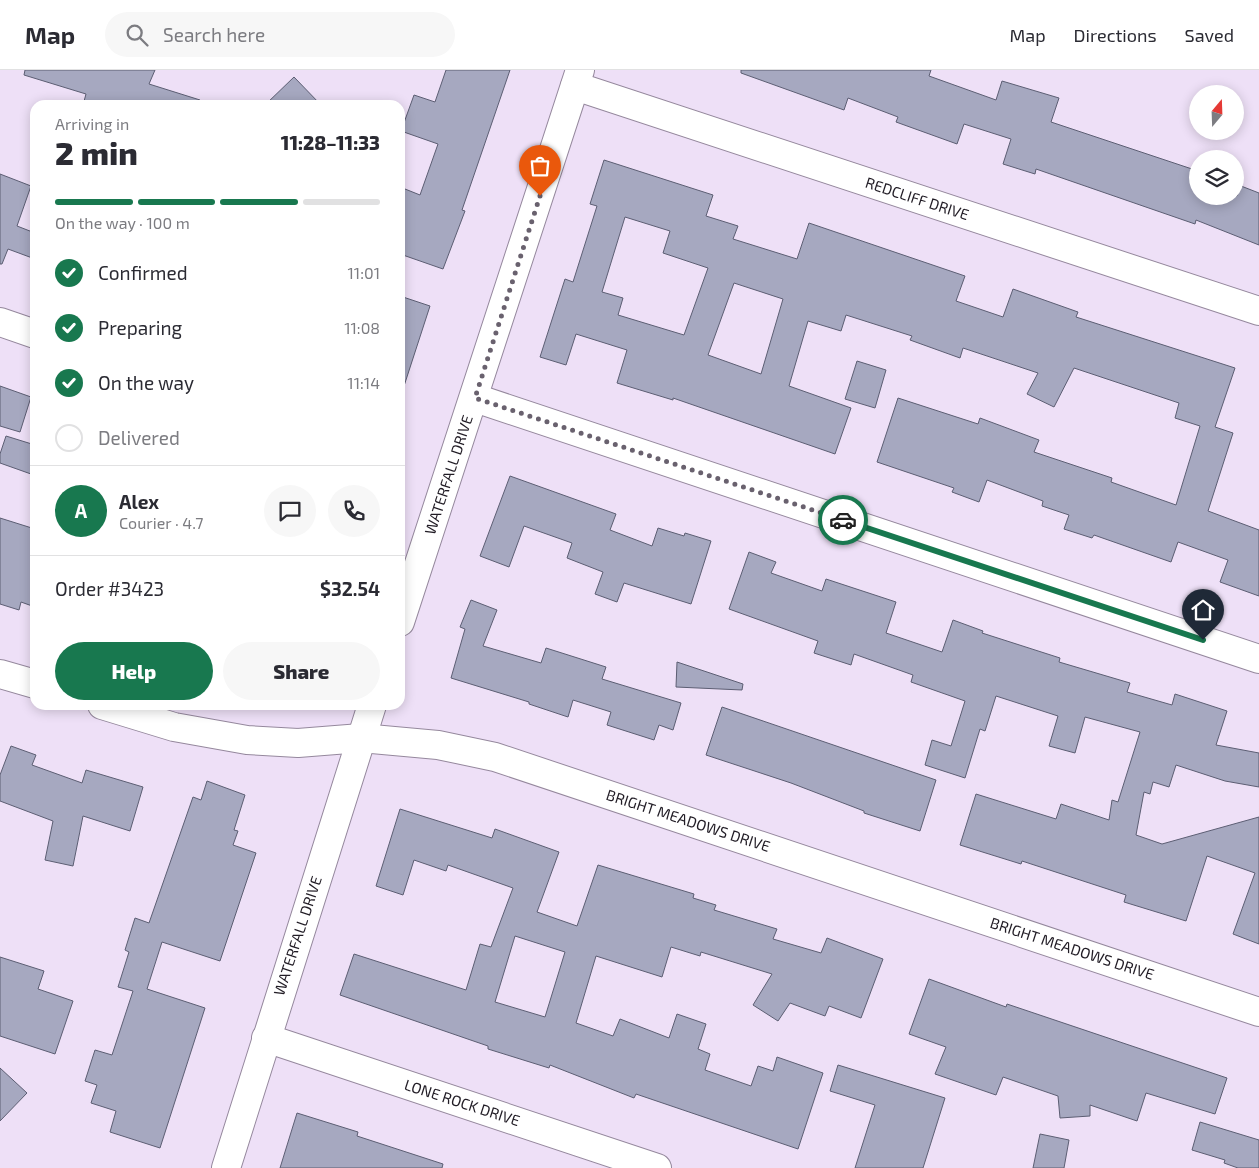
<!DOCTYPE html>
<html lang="en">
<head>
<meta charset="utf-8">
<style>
  :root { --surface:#fff; --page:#f7f7f7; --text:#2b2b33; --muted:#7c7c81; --line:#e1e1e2; --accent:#18784f }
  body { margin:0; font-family:"Exo 2",sans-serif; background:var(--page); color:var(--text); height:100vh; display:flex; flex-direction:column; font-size:19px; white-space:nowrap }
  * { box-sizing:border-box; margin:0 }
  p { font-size:16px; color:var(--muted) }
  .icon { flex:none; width:28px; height:28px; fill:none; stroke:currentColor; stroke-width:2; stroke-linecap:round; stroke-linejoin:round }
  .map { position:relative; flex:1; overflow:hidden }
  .side { position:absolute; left:30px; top:30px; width:375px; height:610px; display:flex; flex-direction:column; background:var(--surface); border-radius:15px; box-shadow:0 2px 12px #0003 }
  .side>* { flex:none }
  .needle { width:32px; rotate:19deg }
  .controls { position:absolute; left:1189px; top:15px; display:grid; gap:10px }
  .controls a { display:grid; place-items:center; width:55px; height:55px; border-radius:50%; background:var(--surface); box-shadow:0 2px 12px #0003; font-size:25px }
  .pin { position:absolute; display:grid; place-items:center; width:42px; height:42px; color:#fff; margin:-51px -21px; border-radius:50% 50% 50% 0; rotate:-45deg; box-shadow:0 0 5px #0007 }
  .pin .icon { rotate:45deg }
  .courier { position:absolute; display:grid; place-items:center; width:50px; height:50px; margin:-25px; border:4px solid #18784f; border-radius:50%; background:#fff; color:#222; box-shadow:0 1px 6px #0007 }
  .summary em { font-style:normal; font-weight:800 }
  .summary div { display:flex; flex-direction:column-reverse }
  .summary { display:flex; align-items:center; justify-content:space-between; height:85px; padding:0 25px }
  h1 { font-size:32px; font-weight:800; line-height:38px }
  .bar { display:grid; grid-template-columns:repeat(4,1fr); gap:8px 5px; align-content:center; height:60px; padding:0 25px }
  .bar i { height:6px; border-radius:4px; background:var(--line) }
  .bar .on { background:var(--accent) }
  .bar p { grid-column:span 4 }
  .line { display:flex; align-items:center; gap:12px; padding:0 25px; border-top:1px solid var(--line) }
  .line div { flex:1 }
  .round { display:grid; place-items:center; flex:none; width:52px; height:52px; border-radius:26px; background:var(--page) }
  ol { padding:0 25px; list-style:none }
  li { display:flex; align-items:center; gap:15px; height:55px }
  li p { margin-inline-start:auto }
  li .icon { padding:5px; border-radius:50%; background:var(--accent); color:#fff; stroke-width:4 }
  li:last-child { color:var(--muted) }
  li i { width:28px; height:28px; border:2px solid var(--line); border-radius:50% }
  .primary-button { display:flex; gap:10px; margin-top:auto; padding:10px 25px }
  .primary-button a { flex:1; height:58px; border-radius:30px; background:var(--accent); color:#fff; font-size:20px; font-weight:800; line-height:58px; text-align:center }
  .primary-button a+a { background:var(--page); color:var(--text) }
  header { display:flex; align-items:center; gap:30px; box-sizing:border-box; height:70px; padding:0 25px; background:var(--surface); border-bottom:1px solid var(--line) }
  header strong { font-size:24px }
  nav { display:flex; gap:28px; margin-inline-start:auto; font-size:18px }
  .search { width:350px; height:45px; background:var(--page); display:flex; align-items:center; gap:12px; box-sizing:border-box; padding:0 18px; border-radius:28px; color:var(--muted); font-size:19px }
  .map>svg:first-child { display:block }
  .building { fill:#a6a8c0; stroke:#5c5e73; fill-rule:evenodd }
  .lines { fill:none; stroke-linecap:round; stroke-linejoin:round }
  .street-casing { stroke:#95889d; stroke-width:30 }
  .street { stroke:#fff; stroke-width:28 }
  .done { stroke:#69616e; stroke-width:5; stroke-dasharray:0 9 }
  .route { stroke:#18784f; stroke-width:6 }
  .labels { text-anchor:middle; stroke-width:4; stroke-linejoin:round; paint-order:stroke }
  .street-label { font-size:15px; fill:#211c25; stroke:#fff }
</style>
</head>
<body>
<header>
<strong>Map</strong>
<div class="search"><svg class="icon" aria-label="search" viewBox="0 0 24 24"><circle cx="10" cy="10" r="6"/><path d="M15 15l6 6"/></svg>Search here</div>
<nav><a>Map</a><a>Directions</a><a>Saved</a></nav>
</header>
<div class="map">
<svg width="1259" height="1098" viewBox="0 0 1259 1098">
  <rect width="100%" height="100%" fill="#eee0f7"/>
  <g class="building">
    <path d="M25,0H155L149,14L200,30V35H83L86,24L24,5Z"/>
    <path d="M446,0H510L462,140L465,141L443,199L400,184V117L420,125L438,74L401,61L414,25L435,32Z"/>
    <path d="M741,0H931L929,6L996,30L1002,11L1059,28L1051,52L1198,101V126H1237L1241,116L1259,123V175L1196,150L1195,154L1036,99L1035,104L1003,94L1011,69L964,54L957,74L896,52L898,47L848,28L844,40L741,3Z"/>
    <path d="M294,7L321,35H265Z"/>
    <path d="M604,90L713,125L706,146L738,156L733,169L797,189L809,153L965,206L956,231L1003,247L1013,219L1078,242L1076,247L1235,298L1215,357L1233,363L1208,441L1259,460V526L1220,512L1228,490L1178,472L1171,492L1094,465L1092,468L1064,459L1069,445L1042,436L1043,431L987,410L979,432L952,422L954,418L877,392L898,328L978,354L980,348L1039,370L1034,382L1112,408L1111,412L1176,435L1200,356L1175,348L1179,333L1074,298L1054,337L1027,324L1038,303L963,278L960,288L910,270L912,266L846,245L841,261L808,251L789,316L851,338L835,384L673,328V330L617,313L627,280L576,264L566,295L540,287L565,209L573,212L597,136L590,134ZM625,147L670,161L663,183L708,198L684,265L618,245L623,228L602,222ZM734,213L783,229L761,304L708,285Z"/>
    <path d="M0,104L31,116L17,156L35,163V189L8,179L2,194H0Z"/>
    <path d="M400,226L430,236L404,316L400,315Z"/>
    <path d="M857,291L886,300L875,338L845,329Z"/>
    <path d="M0,316L31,327L20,362L0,356Z"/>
    <path d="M6,366L35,375V390L31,404L0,393V384Z"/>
    <path d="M510,406L616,444L610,460L652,476L658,458L684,466L685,463L711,471L691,534L624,513L617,532L595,524L603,502L567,488L572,473L524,456L509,497L480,486Z"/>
    <path d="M0,448L35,459V537L21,532L19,540L0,534Z"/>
    <path d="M749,482L776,492L771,503L822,521L826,509L896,532L886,563L942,582L953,550L983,561L982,563L1060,588L1059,592L1130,613L1127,622L1172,635L1175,624L1227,641L1216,675L1259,683V717L1225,711L1176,695L1169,717L1153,712L1150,724L1144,722L1136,765L1162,774L1259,747V874L1233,864L1255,803L1207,786L1186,851L1124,832L1126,825L1022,791L1021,794L960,775L976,724L1056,749L1061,734L1109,750L1112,730L1118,732L1140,662L1085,647L1075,683L1049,676L1058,646L996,626L985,661L980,659L965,708L925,695L932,670L951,676L965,631L911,612L913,605L854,584L851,595L814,583L818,571L729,539Z"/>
    <path d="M471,530L497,540L483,576L541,593L546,578L606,597L602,609L681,633L673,660L659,655L654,670L607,655L611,642L573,630L568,647L529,634V632L451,608L465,559L460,557Z"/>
    <path d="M677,592L743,614L742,620L676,617Z"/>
    <path d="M722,637L936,710L920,761L864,743V741L791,713L706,685Z"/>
    <path d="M11,676L36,685L32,695L82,713L86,700L143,717L130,761L83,746L73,796L45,790L53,751L0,731V705Z"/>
    <path d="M207,711L245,725L234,760L238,761L233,775L256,783L220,891L162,872L147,919L205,938L160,1078L110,1062L116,1041L91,1033L97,1015L85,1011L95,980L112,985L133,921L118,917L129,882L125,880L135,848L149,853L193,727L201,730Z"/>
    <path d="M400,739L492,768L495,759L559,782L537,842L577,856L598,795L694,824L693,828L716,835L714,840L777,859L773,869L821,883L827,868L883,889L861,948L829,936L825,946L790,933L778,951L753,935L772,904L701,882L700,886L671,877L662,907L596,886L576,953L613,966L620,949L669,968L677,944L706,954L698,979L710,984L705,1000L751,1016L758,996L773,1001L777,987L823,1003L798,1079L636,1024L634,1028L550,995L549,998L488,979V976L340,925L354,884L466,920L480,874L491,877L513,818L448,795L446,801L414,790L403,825L376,816ZM515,866L565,882L545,947L495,932Z"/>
    <path d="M0,887L44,901L38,919L73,931L55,984L0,966Z"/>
    <path d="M929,909L1006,937L1007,934L1227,1008L1215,1044L1146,1023L1137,1051L1090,1035V1046L1060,1048L1058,1026L1003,1007L996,1025L935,1004L946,977L909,964Z"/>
    <path d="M838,995L945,1028L923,1098H855L875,1035L830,1021Z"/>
    <path d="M0,998L27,1023L0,1051Z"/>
    <path d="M297,1043L358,1062L357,1066L443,1094L442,1098H280Z"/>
    <path d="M1200,1052L1259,1070V1098H1238L1224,1093L1225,1090L1192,1080Z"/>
    <path d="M1040,1064L1069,1070L1064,1098H1033Z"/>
  </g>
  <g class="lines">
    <g class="street-casing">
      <g id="street">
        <path d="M575,16L1259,241"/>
        <path d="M0,252L35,264"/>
        <path d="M475,328L1259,589"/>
        <path d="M400,552L580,0"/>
        <path d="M0,604L35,614"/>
        <path d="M102,635L174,657L247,670L298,673L361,668L438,675L495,687L1259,942"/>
        <path d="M266,968L657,1098"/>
        <path d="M226,1098L372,635"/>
      </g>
    </g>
    <use href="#street" class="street"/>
  </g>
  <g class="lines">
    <path class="done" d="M540,126L475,328L843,450"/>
    <path class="route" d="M843,450L1203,570"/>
  </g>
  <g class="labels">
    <g class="street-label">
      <text transform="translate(917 129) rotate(18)" y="5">REDCLIFF DRIVE</text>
      <text transform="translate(449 405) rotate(-72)" y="5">WATERFALL DRIVE</text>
      <text transform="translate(688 751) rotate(18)" y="5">BRIGHT MEADOWS DRIVE</text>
      <text transform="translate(298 866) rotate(-72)" y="5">WATERFALL DRIVE</text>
      <text transform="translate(1072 879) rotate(18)" y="5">BRIGHT MEADOWS DRIVE</text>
      <text transform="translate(462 1033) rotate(18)" y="5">LONE ROCK DRIVE</text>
    </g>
  </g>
</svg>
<div class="controls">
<a><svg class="needle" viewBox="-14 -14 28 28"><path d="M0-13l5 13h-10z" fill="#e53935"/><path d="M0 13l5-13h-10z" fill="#7c7c81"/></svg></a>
<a><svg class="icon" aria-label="layers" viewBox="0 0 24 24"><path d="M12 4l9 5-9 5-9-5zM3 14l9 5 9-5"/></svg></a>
</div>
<div class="pin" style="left:540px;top:126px;background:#ea580c"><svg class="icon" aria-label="bag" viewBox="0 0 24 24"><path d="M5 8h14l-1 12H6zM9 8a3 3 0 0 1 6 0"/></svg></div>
<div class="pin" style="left:1203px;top:570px;background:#1f2937"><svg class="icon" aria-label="home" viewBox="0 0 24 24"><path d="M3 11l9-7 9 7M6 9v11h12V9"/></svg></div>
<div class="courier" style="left:843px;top:450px"><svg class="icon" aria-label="car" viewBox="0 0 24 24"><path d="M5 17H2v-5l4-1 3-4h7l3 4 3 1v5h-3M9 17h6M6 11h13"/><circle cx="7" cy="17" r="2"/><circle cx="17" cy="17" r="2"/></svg></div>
<section class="side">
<div class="summary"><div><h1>2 min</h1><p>Arriving in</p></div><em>11:28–11:33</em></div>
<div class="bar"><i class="on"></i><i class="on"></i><i class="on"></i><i></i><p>On the way · 100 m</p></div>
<ol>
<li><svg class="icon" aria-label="check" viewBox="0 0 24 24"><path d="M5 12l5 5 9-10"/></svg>Confirmed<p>11:01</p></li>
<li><svg class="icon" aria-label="check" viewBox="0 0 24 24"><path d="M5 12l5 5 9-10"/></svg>Preparing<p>11:08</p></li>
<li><svg class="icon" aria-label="check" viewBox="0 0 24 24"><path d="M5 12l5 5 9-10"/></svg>On the way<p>11:14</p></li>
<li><i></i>Delivered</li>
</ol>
<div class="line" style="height:90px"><b class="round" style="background:var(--accent);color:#fff">A</b><div><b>Alex</b><p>Courier · 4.7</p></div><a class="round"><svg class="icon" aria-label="chat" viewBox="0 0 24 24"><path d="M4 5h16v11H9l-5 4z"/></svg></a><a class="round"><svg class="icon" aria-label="phone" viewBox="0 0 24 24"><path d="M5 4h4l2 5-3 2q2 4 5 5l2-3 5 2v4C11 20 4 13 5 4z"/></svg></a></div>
<div class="line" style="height:65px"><div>Order #3423</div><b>$32.54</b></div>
<div class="primary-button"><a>Help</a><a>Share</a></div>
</section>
</div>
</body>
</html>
